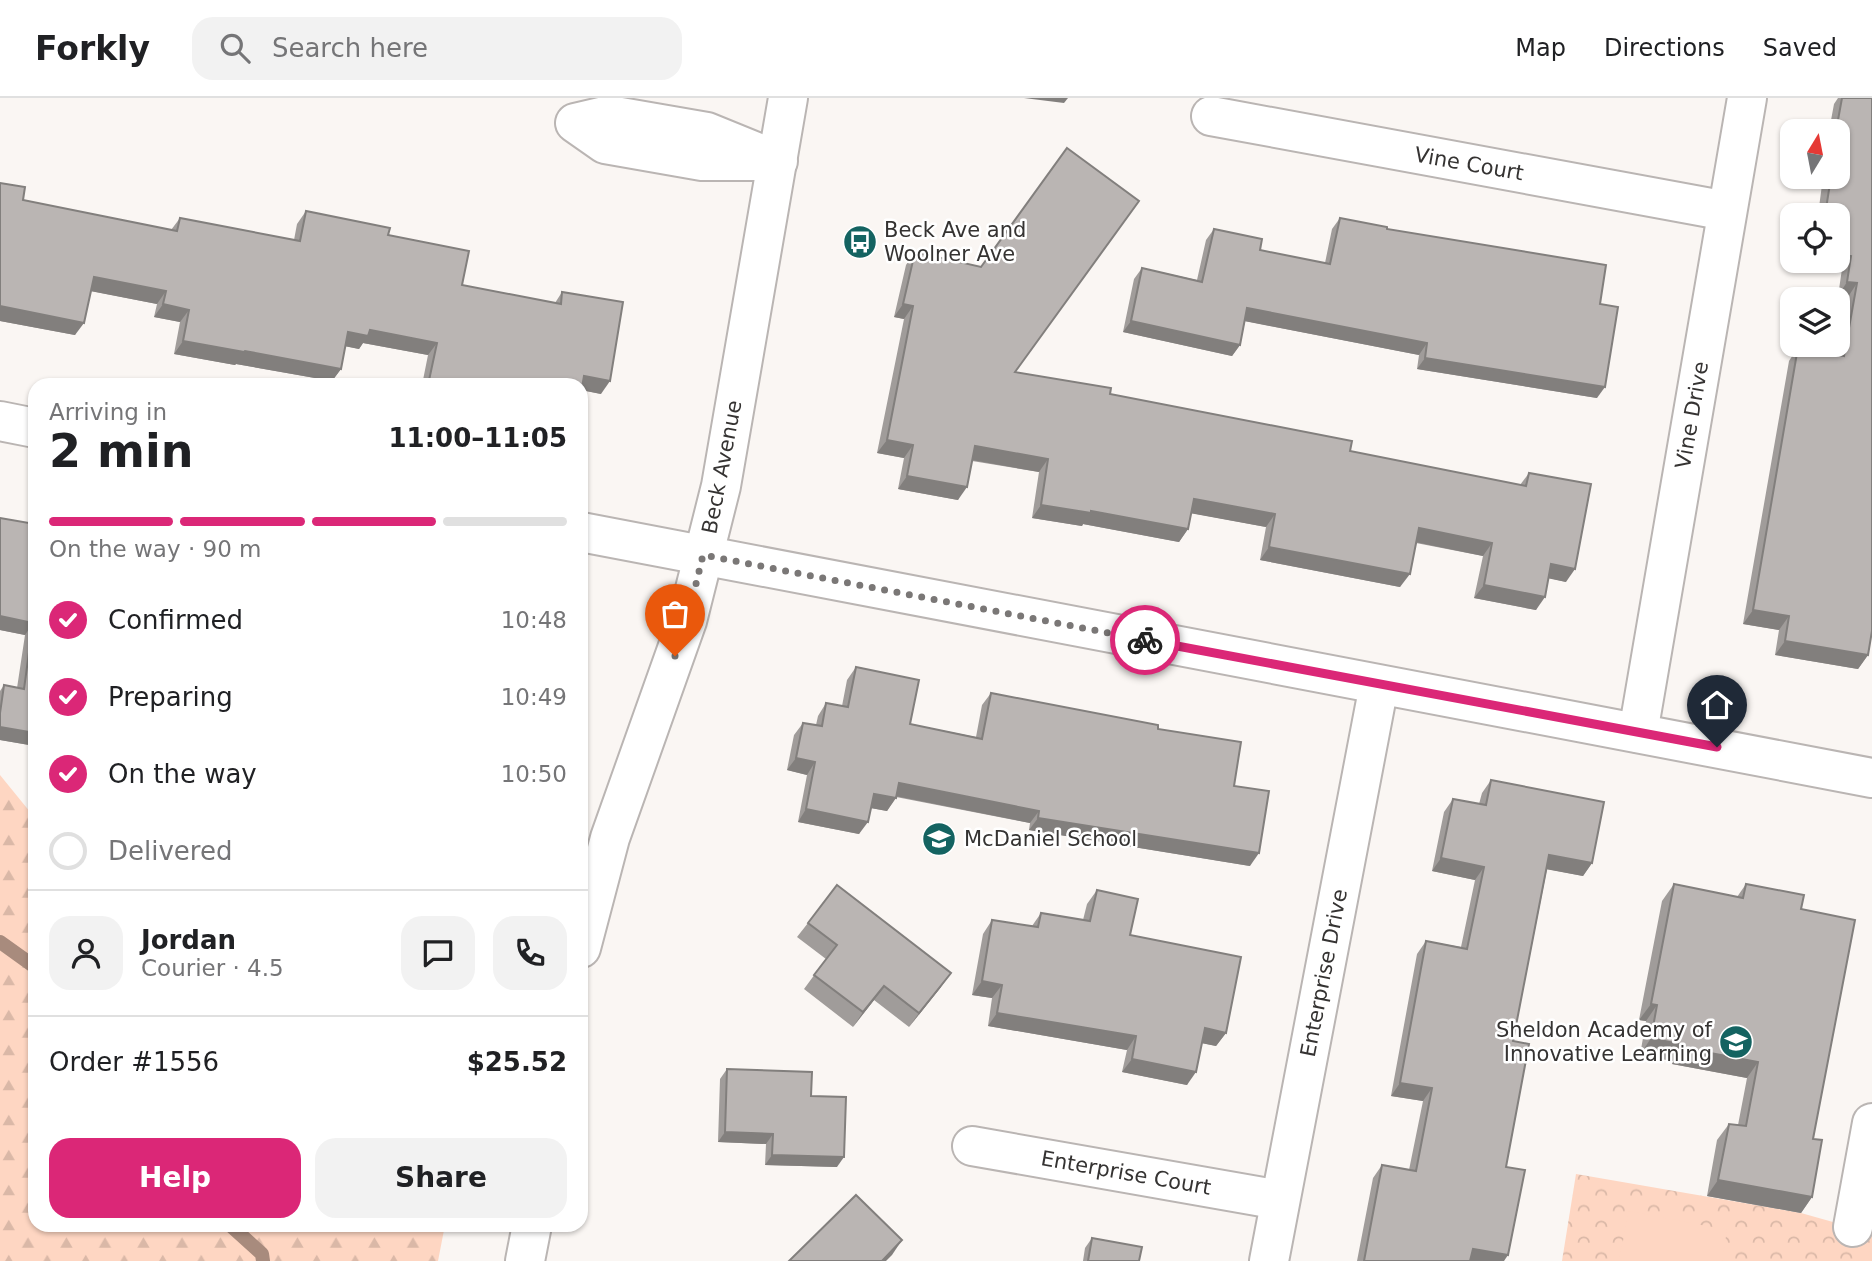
<!DOCTYPE html>
<html lang="en">
<head>
<meta charset="utf-8">
<style>
  :root { --surface:#fff; --page:#f2f2f2; --text:#202124; --muted:#757577; --line:#e0e0e0; --accent:#db2777 }
  body { margin:0; font-family:"DejaVu Sans",sans-serif; background:var(--page); color:var(--text); height:100vh; display:flex; flex-direction:column; font-size:26px; white-space:nowrap }
  * { box-sizing:border-box; margin:0 }
  p { font-size:23px; color:var(--muted) }
  .icon { flex:none; width:38px; height:38px; fill:none; stroke:currentColor; stroke-width:2; stroke-linecap:round; stroke-linejoin:round }
  .map { position:relative; flex:1; overflow:hidden }
  .details { position:absolute; left:28px; top:280px; width:560px; height:854px; display:flex; flex-direction:column; background:var(--surface); border-radius:21px; box-shadow:0 2px 5px #0004 }
  .details>* { flex:none }
  .needle { width:46px; rotate:10deg }
  .tools { position:absolute; left:1780px; top:21px; display:grid; gap:14px }
  .tools a { display:grid; place-items:center; width:70px; height:70px; border-radius:14px; background:var(--surface); box-shadow:0 2px 5px #0004; font-size:35px }
  .pin { position:absolute; display:grid; place-items:center; width:60px; height:60px; color:#fff; margin:-72px -30px; border-radius:50% 50% 50% 0; rotate:-45deg; box-shadow:0 0 7px #0007 }
  .pin .icon { rotate:45deg }
  .courier { position:absolute; display:grid; place-items:center; width:70px; height:70px; margin:-35px; border:5px solid #db2777; border-radius:50%; background:#fff; color:#222; box-shadow:0 2px 9px #0007 }
  .head em { font-style:normal; font-weight:800 }
  .head div { display:flex; flex-direction:column-reverse }
  .head { display:flex; align-items:center; justify-content:space-between; height:119px; padding:0 21px }
  h1 { font-size:46px; font-weight:800; line-height:52px }
  .bar { display:grid; grid-template-columns:repeat(4,1fr); gap:10px 7px; align-content:center; height:84px; padding:0 21px }
  .bar i { height:9px; border-radius:5px; background:var(--line) }
  .bar .on { background:var(--accent) }
  .bar p { grid-column:span 4 }
  .line { display:flex; align-items:center; gap:18px; padding:0 21px; border-top:2px solid var(--line) }
  .line div { flex:1 }
  .round { display:grid; place-items:center; flex:none; width:74px; height:74px; border-radius:21px; background:var(--page) }
  ol { padding:0 21px; list-style:none }
  li { display:flex; align-items:center; gap:21px; height:77px }
  li p { margin-inline-start:auto }
  li .icon { padding:7px; border-radius:50%; background:var(--accent); color:#fff; stroke-width:4 }
  li:last-child { color:var(--muted) }
  li i { width:38px; height:38px; border:4px solid var(--line); border-radius:50% }
  .primary-button { display:flex; gap:14px; margin-top:auto; padding:14px 21px }
  .primary-button a { flex:1; height:80px; border-radius:21px; background:var(--accent); color:#fff; font-size:28px; font-weight:800; line-height:80px; text-align:center }
  .primary-button a+a { background:var(--page); color:var(--text) }
  header { display:flex; align-items:center; gap:42px; box-sizing:border-box; height:98px; padding:0 35px; background:var(--surface); border-bottom:2px solid var(--line) }
  header strong { font-size:33px }
  nav { display:flex; gap:38px; margin-inline-start:auto; font-size:24px }
  .search { width:490px; height:63px; background:var(--page); display:flex; align-items:center; gap:18px; box-sizing:border-box; padding:0 24px; border-radius:21px; color:var(--muted); font-size:26px }
  .map>svg:first-child { display:block }
  .forest { fill:url(#forest-firs) }
  .park { fill:url(#park-crowns) }
  .pitch { fill:#fed6c2 }
  .lines { fill:none; stroke-linecap:round; stroke-linejoin:round }
  .stream { stroke:#a88b7d; stroke-width:14 }
  .minor-casing { stroke:#bab5b3; stroke-width:42 }
  .minor { stroke:#fff; stroke-width:38 }
  .wall { fill:#a09c9a }
  .shaded-wall { fill:#827f7d }
  .building { fill:#bab5b3; stroke:#827f7d; stroke-width:2 }
  .done { stroke:#7a7776; stroke-width:7; stroke-dasharray:0 12.6 }
  .route { stroke:#db2777; stroke-width:9 }
  .labels { text-anchor:middle; stroke-width:5; stroke-linejoin:round; paint-order:stroke }
  .street-label { font-size:21px; fill:#353332; stroke:#fff }
  .poi-label { font-size:21px; fill:#353332; stroke:#fff; text-anchor:start }
</style>
</head>
<body>
<header>
<strong>Forkly</strong>
<div class="search"><svg class="icon" aria-label="search" viewBox="0 0 24 24"><circle cx="10" cy="10" r="6"/><path d="M15 15l6 6"/></svg>Search here</div>
<nav><a>Map</a><a>Directions</a><a>Saved</a></nav>
</header>
<div class="map">
<svg width="1872" height="1163" viewBox="0 0 1872 1163">
  <defs>
    <pattern id="forest-firs" width="22" height="20" patternUnits="userSpaceOnUse" patternTransform="scale(1.75)"><rect width="22" height="20" fill="#fed6c2"/><path d="M5 1l3.5 6h-7zM16 11l3.5 6h-7z" fill="#dab8a7"/></pattern>
    <pattern id="park-crowns" width="20" height="18" patternUnits="userSpaceOnUse" patternTransform="scale(1.75)"><rect width="20" height="18" fill="#fed6c2"/><path d="M2 6a3 3 0 1 1 6 0M12 15a3 3 0 1 1 6 0" fill="none" stroke="#dab8a7"/></pattern>
  </defs>
  <rect width="100%" height="100%" fill="#faf6f3"/>
  <path class="forest" d="M0,677L35,720V1127H445L438,1163H0Z"/>
  <path class="park" d="M1576,1076L1801,1115L1872,1135V1163H1562Z"/>
  <path class="pitch" d="M1629,1113L1727,1132L1722,1163H1619Z"/>
  <g class="lines">
    <g class="stream">
      <path d="M0,844L35,869"/>
      <path d="M230,1127L262,1156L263,1163"/>
    </g>
    <g class="minor-casing">
      <g id="minor">
        <path d="M609,17L707,34L778,63H702L605,46L575,25Z"/>
        <path d="M1211,18L1727,113"/>
        <path d="M0,323L35,330"/>
        <path d="M581,434L1872,680"/>
        <path d="M1638,635L1747,0"/>
        <path d="M581,850L610,740L687,523L721,388L788,0"/>
        <path d="M972,1048L1280,1102"/>
        <path d="M1853,1129L1872,1025"/>
        <path d="M525,1163L532,1127"/>
        <path d="M1269,1163L1379,587"/>
      </g>
    </g>
    <use href="#minor" class="minor"/>
  </g>
  <g class="wall">
    <path d="M1838,0H1872L1868,557L1858,571L1775,557L1779,532L1743,526L1789,263L1798,249L1837,257L1848,199L1838,198L1842,171L1810,167L1811,163H1838V117H1818L1823,79H1838V33H1829L1834,6Z"/>
    <path d="M0,85L23,102L171,132L180,120L294,142L297,126L306,113L388,137L462,187L555,205L562,194L601,296L581,292V287H422L428,257L363,245L359,251L345,248L341,271L332,283L236,266L235,267L174,256L180,224L154,219L157,206L91,193L75,237L0,223Z"/>
    <path d="M1340,120L1387,131L1600,206L1597,300L1417,271L1419,257L1245,223L1240,247L1232,258L1123,234L1134,181L1142,170L1197,182L1206,142L1214,131L1260,152L1325,165L1332,131Z"/>
    <path d="M915,154L1015,274L1350,353L1520,387L1529,375L1566,484L1549,480L1536,512L1474,500L1483,458L1416,445L1400,489L1260,462L1266,429L1191,415L1188,431L1179,444L1083,426L1082,428L1032,420L1039,374L972,363L958,402L898,391L904,360L877,355L904,221L894,219L906,167Z"/>
    <path d="M0,420L35,426V648L0,642V593L4,587L17,590L25,537L0,532Z"/>
    <path d="M856,569L910,626L976,639L982,607L991,595L1158,631L1234,688L1250,768L1029,732L1030,725L896,699L887,713L871,710L859,736L798,724L807,677L787,672L794,637L803,625L816,627L818,618L826,605L842,608L847,582Z"/>
    <path d="M1491,682L1592,765L1583,778L1547,771L1513,943L1506,1069L1504,1163H1357L1373,1080L1382,1067L1409,1072L1423,1003L1391,998L1417,856L1426,843L1461,849L1475,782L1432,773L1444,714L1453,701L1479,706L1482,695Z"/>
    <path d="M1674,786L1737,799L1746,786L1801,811L1813,1041L1812,1099L1801,1115L1707,1098L1717,1042L1729,1026L1738,1027L1747,980L1672,966L1673,963L1640,957L1646,923L1639,922L1662,803Z"/>
    <path d="M1097,792L1130,837L1226,935L1216,948L1202,945L1187,987L1122,974L1127,952L988,928L992,900L972,897L983,836L992,822L1032,828L1041,815L1083,822L1087,806Z"/>
    <path d="M808,825L941,889L909,929L874,902L853,929L804,891L826,861L797,839Z"/>
    <path d="M727,971L811,998L837,1069L765,1067L766,1046L718,1044L720,981Z"/>
    <path d="M1092,1140L1139,1163H1083L1085,1150Z"/>
  </g>
  <g class="shaded-wall">
    <path d="M1024,0H1068L1064,5Z"/>
    <path d="M1838,156L1851,158L1842,171L1810,167L1813,163H1838Z"/>
    <path d="M94,179L166,193L157,206L85,192Z"/>
    <path d="M1847,184L1857,185L1848,199L1838,198Z"/>
    <path d="M163,206L189,212L180,224L154,219Z"/>
    <path d="M903,206L913,208L904,221L894,219Z"/>
    <path d="M0,208L84,225L75,237L0,223Z"/>
    <path d="M1247,210L1427,245L1419,257L1239,222Z"/>
    <path d="M1131,223L1240,247L1232,258L1123,234Z"/>
    <path d="M370,232L437,245L428,257L363,245L359,251L339,247L348,234Z"/>
    <path d="M183,243L245,253L341,271L332,283L236,266L235,267L174,256Z"/>
    <path d="M1425,260L1605,289L1597,300L1417,271Z"/>
    <path d="M584,278L610,283L601,296L581,292Z"/>
    <path d="M887,342L913,347L904,360L877,355Z"/>
    <path d="M975,348L1048,361L1039,374L966,361Z"/>
    <path d="M907,378L967,389L958,402L898,391Z"/>
    <path d="M1194,401L1275,416L1266,429L1184,414Z"/>
    <path d="M1041,407L1091,413L1188,431L1179,444L1083,426L1082,428L1032,420Z"/>
    <path d="M1419,430L1492,445L1483,458L1410,443Z"/>
    <path d="M1269,449L1410,476L1400,489L1260,462Z"/>
    <path d="M1551,466L1575,471L1566,484L1542,479Z"/>
    <path d="M1484,487L1545,499L1536,512L1474,500Z"/>
    <path d="M1753,512L1789,518L1779,532L1743,526Z"/>
    <path d="M0,518L33,525L25,537L0,532Z"/>
    <path d="M1785,543L1868,557L1858,571L1775,557Z"/>
    <path d="M0,629L35,635V648L0,642Z"/>
    <path d="M796,660L815,664L807,677L787,672Z"/>
    <path d="M899,685L1039,713L1030,725L890,697Z"/>
    <path d="M874,696L896,700L887,713L865,709Z"/>
    <path d="M806,711L868,724L859,736L798,724Z"/>
    <path d="M1038,720L1259,755L1250,768L1029,732Z"/>
    <path d="M1549,757L1592,765L1583,778L1540,770Z"/>
    <path d="M1441,760L1484,769L1475,782L1432,773Z"/>
    <path d="M951,875L941,889L909,929L919,915Z"/>
    <path d="M982,883L1002,887L992,900L972,897Z"/>
    <path d="M884,888L874,902L853,929L863,914Z"/>
    <path d="M1651,906L1657,907L1646,923L1639,922Z"/>
    <path d="M997,915L1136,938L1127,952L988,928Z"/>
    <path d="M1205,930L1226,935L1216,948L1196,944Z"/>
    <path d="M1651,940L1684,947L1673,963L1640,957Z"/>
    <path d="M1684,950L1758,964L1747,980L1672,966Z"/>
    <path d="M1132,961L1196,974L1187,987L1122,974Z"/>
    <path d="M1400,985L1432,990L1423,1003L1391,998Z"/>
    <path d="M725,1034L773,1036L766,1046L718,1044Z"/>
    <path d="M772,1057L844,1059L837,1069L765,1067Z"/>
    <path d="M1718,1082L1812,1099L1801,1115L1707,1098Z"/>
    <path d="M902,1142L892,1157L886,1163H882Z"/>
    <path d="M1473,1151L1508,1157L1504,1163H1464Z"/>
  </g>
  <g class="building">
    <path d="M1842,0H1872V533L1868,557L1785,543L1789,518L1753,512L1798,249L1844,258L1857,185L1847,184L1851,158L1838,156V117H1825L1831,79H1838V33H1836Z"/>
    <path d="M1067,50L1139,103L1015,274L1111,290L1110,296L1352,343L1350,353L1526,388L1529,375L1591,386L1575,471L1551,466L1545,499L1484,487L1492,445L1419,430L1410,476L1269,449L1275,416L1194,401L1188,431L1091,413V415L1041,407L1048,361L975,348L967,389L907,378L913,347L887,342L913,208L903,206L915,154L981,169Z"/>
    <path d="M0,85L25,89L23,102L177,133L180,120L300,143L306,113L390,130L388,137L469,153L462,187L561,206L562,194L623,204L610,283L584,278L581,295V287H428L437,245L370,232L368,238L348,234L341,271L245,253L244,254L183,243L189,212L163,206L166,193L94,179L84,225L0,208Z"/>
    <path d="M1340,120L1387,129V131L1606,167L1600,206L1618,209L1605,289L1425,260L1427,245L1247,210L1240,247L1131,223L1142,170L1202,184L1214,131L1262,141L1260,152L1330,166Z"/>
    <path d="M0,420L35,426V635L0,629V615L4,587L24,591L33,525L0,518Z"/>
    <path d="M856,569L919,582L910,626L982,641L991,595L1158,627V631L1241,644L1234,688L1269,693L1259,755L1038,720L1039,713L899,685L896,700L874,696L868,724L806,711L815,664L796,660L803,625L822,628L826,605L848,609Z"/>
    <path d="M1491,682L1604,704L1592,765L1549,757L1513,943L1529,946L1506,1069L1525,1072L1508,1157L1473,1151L1470,1163H1364L1382,1067L1416,1073L1432,990L1400,985L1426,843L1467,851L1484,769L1441,760L1453,701L1486,707Z"/>
    <path d="M1674,786L1743,800L1746,786L1804,797L1801,811L1855,822L1813,1041L1822,1042L1812,1099L1718,1082L1729,1026L1746,1028L1758,964L1684,950V947L1651,940L1657,907L1651,906Z"/>
    <path d="M837,787L951,875L919,915L884,888L863,914L814,877L837,847L808,825Z"/>
    <path d="M1097,792L1138,801L1130,837L1241,859L1226,935L1205,930L1196,974L1132,961L1136,938L997,915L1002,887L982,883L992,822L1038,829L1041,815L1090,823Z"/>
    <path d="M727,971L812,974L811,998L846,999L844,1059L772,1057L773,1036L725,1034Z"/>
    <path d="M856,1097L902,1142L882,1163H789Z"/>
    <path d="M1092,1140L1142,1149L1139,1163H1088Z"/>
  </g>
  <g class="lines">
    <path class="done" d="M675,558L687,523L703,457L1145,542"/>
    <path class="route" d="M1145,542L1717,649"/>
  </g>
  <defs>
    <g id="bus-disc" transform="scale(1.75)"><circle r="9.5" fill="#146361" stroke="#fff"/><path d="M-5-6H5V4H4V6H2V4H-2V6H-4V4H-5ZM-3.5-4V0h7V-4ZM-3.5 1.2v1.5H-2V1.2ZM2 1.2v1.5H3.5V1.2Z" fill="#fff"/></g>
    <g id="school-disc" transform="scale(1.75)"><circle r="9.5" fill="#146361" stroke="#fff"/><path d="M0-5L7-2L0 1L-7-2ZM-4 1L0 2.5L4 1V4Q0 6-4 4Z" fill="#fff"/></g>
  </defs>
  <g fill-rule="evenodd">
    <use href="#bus-disc" x="860" y="144"/>
    <use href="#school-disc" x="939" y="741"/>
    <use href="#school-disc" x="1736" y="944"/>
  </g>
  <g class="labels">
    <g class="street-label">
      <text transform="translate(1469 66) rotate(10)" y="7">Vine Court</text>
      <text transform="translate(1692 317) rotate(-80)" y="7">Vine Drive</text>
      <text transform="translate(722 369) rotate(-79)" y="7">Beck Avenue</text>
      <text transform="translate(1324 875) rotate(-79)" y="7">Enterprise Drive</text>
      <text transform="translate(1126 1075) rotate(10)" y="7">Enterprise Court</text>
    </g>
    <g class="poi-label">
      <text x="884" y="139">Beck Ave and<tspan x="884" dy="24">Woolner Ave</tspan></text>
      <text x="964" y="748">McDaniel School</text>
      <text x="1712" y="939" text-anchor="end">Sheldon Academy of<tspan x="1712" dy="24">Innovative Learning</tspan></text>
    </g>
  </g>
</svg>
<div class="tools">
<a><svg class="needle" viewBox="-14 -14 28 28"><path d="M0-13l5 13h-10z" fill="#e53935"/><path d="M0 13l5-13h-10z" fill="#757577"/></svg></a>
<a><svg class="icon" aria-label="locate" viewBox="0 0 24 24"><circle cx="12" cy="12" r="6"/><path d="M12 2v4M12 18v4M2 12h4M18 12h4"/></svg></a>
<a><svg class="icon" aria-label="layers" viewBox="0 0 24 24"><path d="M12 4l9 5-9 5-9-5zM3 14l9 5 9-5"/></svg></a>
</div>
<div class="pin" style="left:675px;top:558px;background:#ea580c"><svg class="icon" aria-label="bag" viewBox="0 0 24 24"><path d="M5 8h14l-1 12H6zM9 8a3 3 0 0 1 6 0"/></svg></div>
<div class="pin" style="left:1717px;top:649px;background:#1f2937"><svg class="icon" aria-label="home" viewBox="0 0 24 24"><path d="M3 11l9-7 9 7M6 9v11h12V9"/></svg></div>
<div class="courier" style="left:1145px;top:542px"><svg class="icon" aria-label="bike" viewBox="0 0 24 24"><circle cx="6" cy="16" r="4"/><circle cx="18" cy="16" r="4"/><path d="M6 16l4-8h5l3 8M10 8l3 8H6M13 5h3"/></svg></div>
<section class="details">
<div class="head"><div><h1>2 min</h1><p>Arriving in</p></div><em>11:00–11:05</em></div>
<div class="bar"><i class="on"></i><i class="on"></i><i class="on"></i><i></i><p>On the way · 90 m</p></div>
<ol>
<li><svg class="icon" aria-label="check" viewBox="0 0 24 24"><path d="M5 12l5 5 9-10"/></svg>Confirmed<p>10:48</p></li>
<li><svg class="icon" aria-label="check" viewBox="0 0 24 24"><path d="M5 12l5 5 9-10"/></svg>Preparing<p>10:49</p></li>
<li><svg class="icon" aria-label="check" viewBox="0 0 24 24"><path d="M5 12l5 5 9-10"/></svg>On the way<p>10:50</p></li>
<li><i></i>Delivered</li>
</ol>
<div class="line" style="height:126px"><a class="round"><svg class="icon" aria-label="person" viewBox="0 0 24 24"><circle cx="12" cy="8" r="4"/><path d="M4 21q1-7 8-7t8 7"/></svg></a><div><b>Jordan</b><p>Courier · 4.5</p></div><a class="round"><svg class="icon" aria-label="chat" viewBox="0 0 24 24"><path d="M4 5h16v11H9l-5 4z"/></svg></a><a class="round"><svg class="icon" aria-label="phone" viewBox="0 0 24 24"><path d="M5 4h4l2 5-3 2q2 4 5 5l2-3 5 2v4C11 20 4 13 5 4z"/></svg></a></div>
<div class="line" style="height:91px"><div>Order #1556</div><b>$25.52</b></div>
<div class="primary-button"><a>Help</a><a>Share</a></div>
</section>
</div>
</body>
</html>
